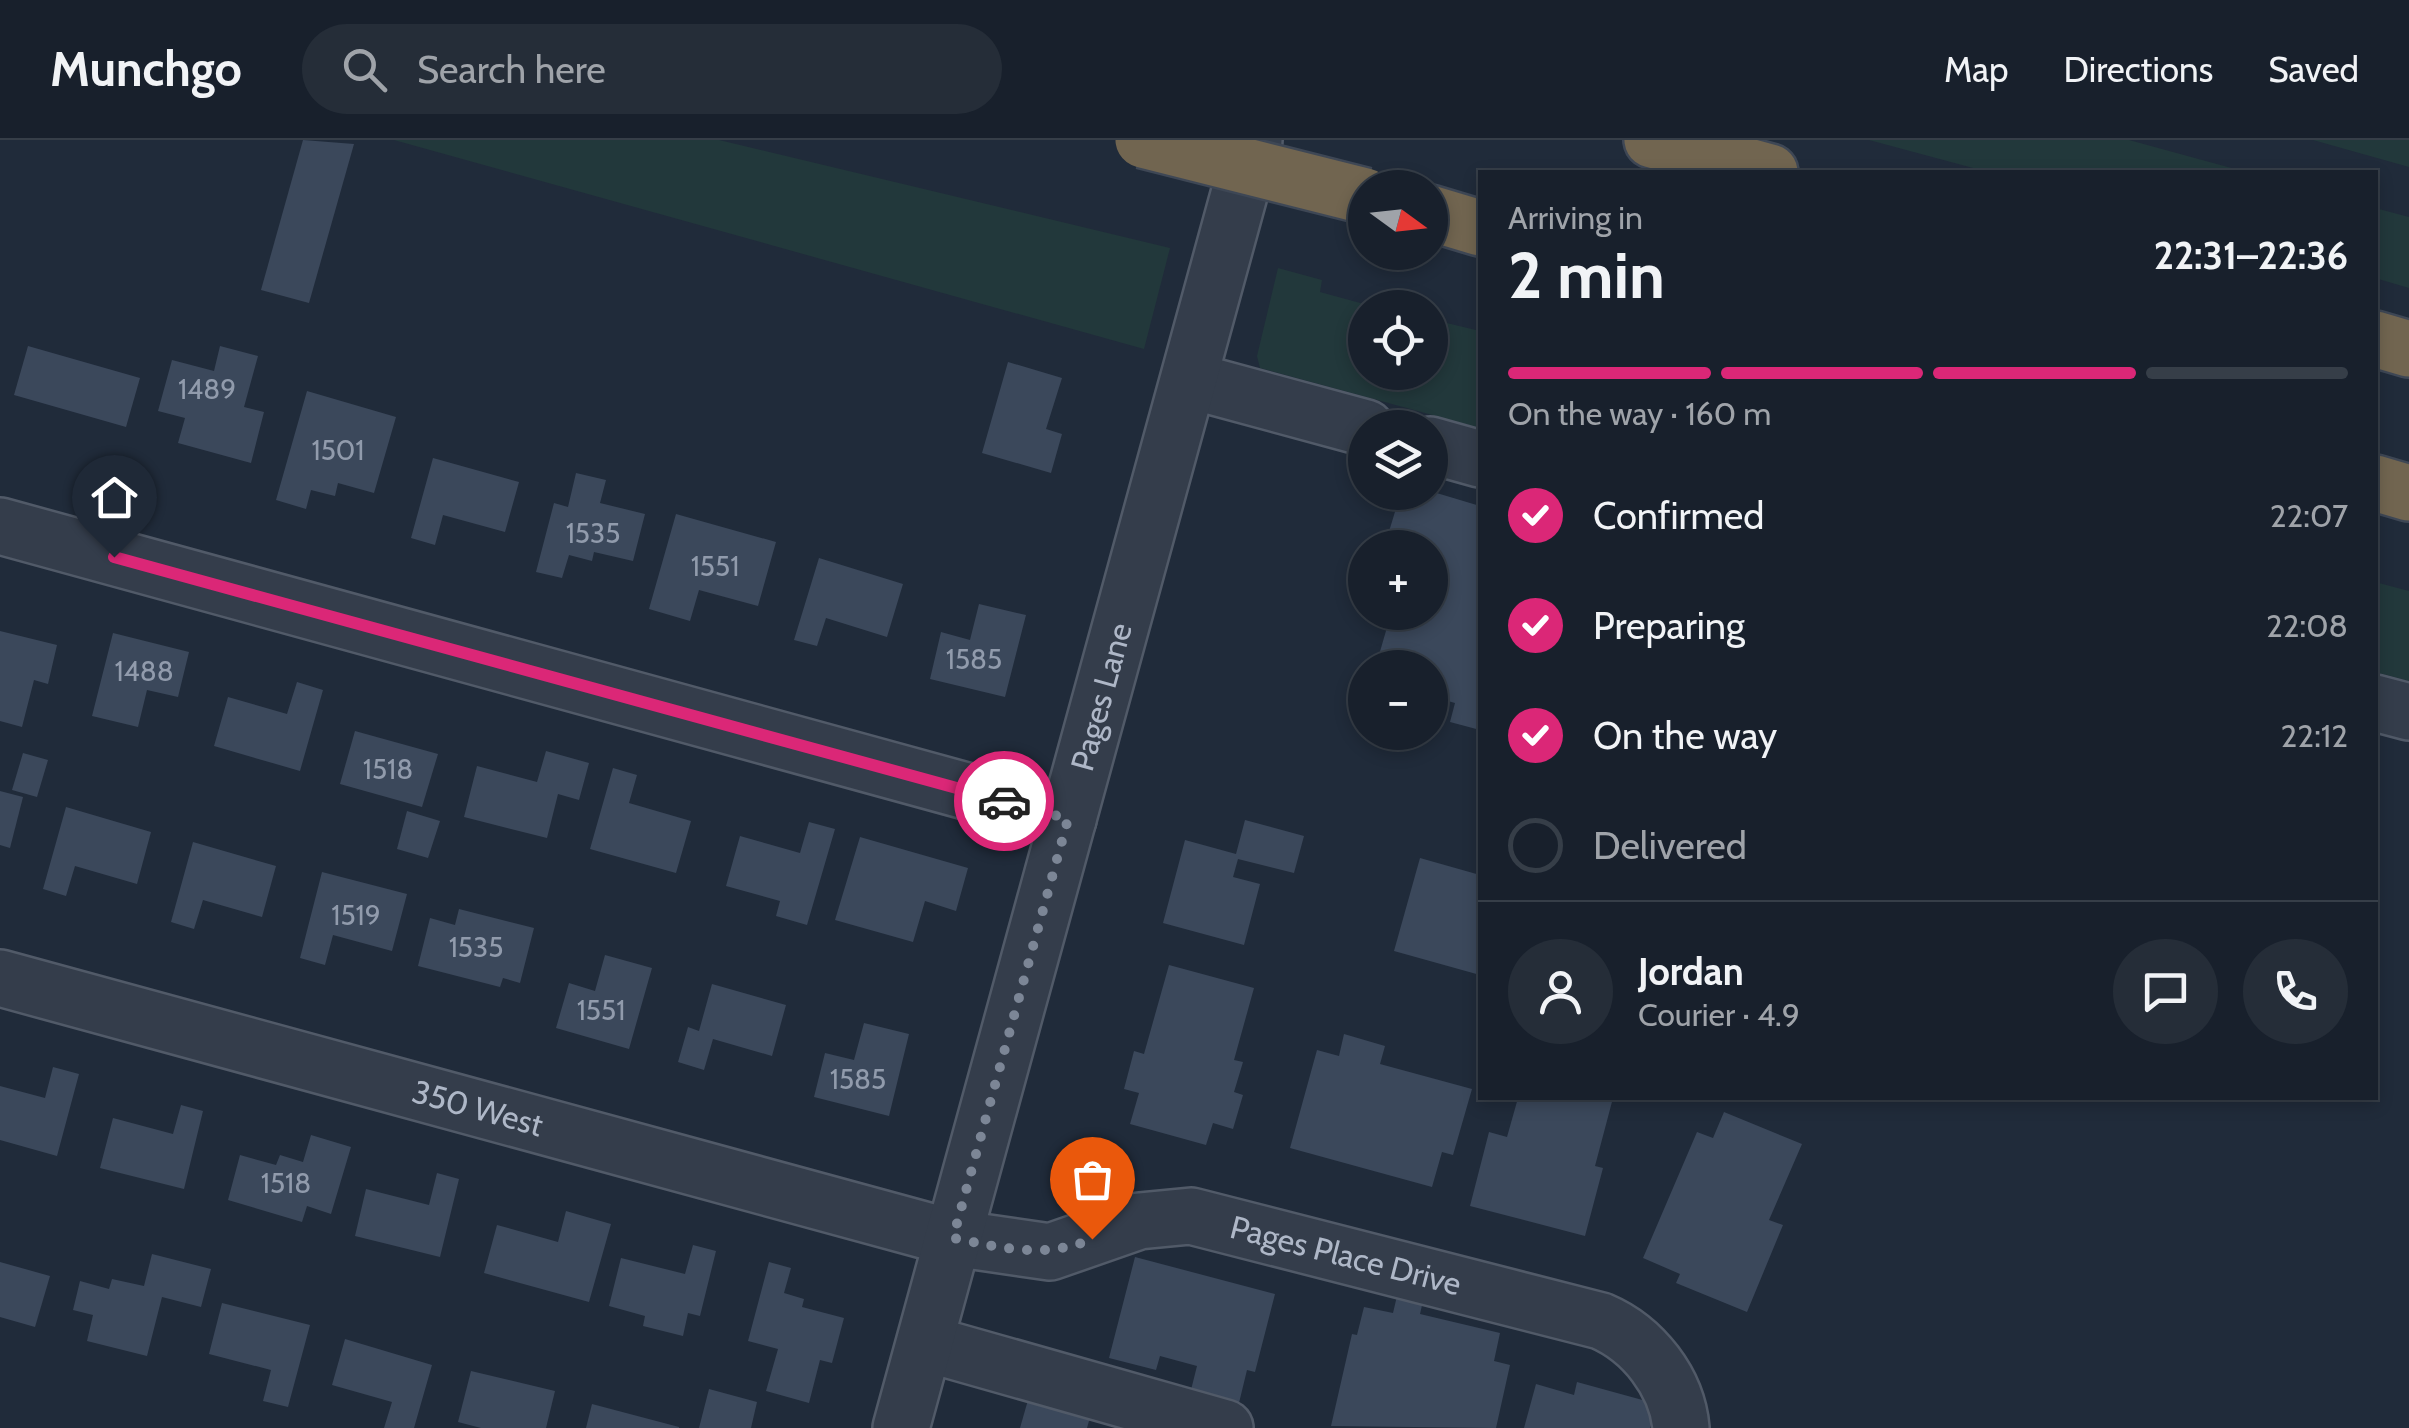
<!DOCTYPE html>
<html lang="en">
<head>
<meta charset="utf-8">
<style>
  :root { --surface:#18202c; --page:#252d38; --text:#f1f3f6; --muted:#9fa3a9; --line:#363e48; --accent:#db2777 }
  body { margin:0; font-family:Cabin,sans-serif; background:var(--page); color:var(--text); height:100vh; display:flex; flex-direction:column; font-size:38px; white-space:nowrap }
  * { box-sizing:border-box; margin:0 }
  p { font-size:32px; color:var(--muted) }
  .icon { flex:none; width:55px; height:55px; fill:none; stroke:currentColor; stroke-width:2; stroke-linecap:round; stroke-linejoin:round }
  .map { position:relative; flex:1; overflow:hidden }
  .sheet { position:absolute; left:1478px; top:30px; width:900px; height:930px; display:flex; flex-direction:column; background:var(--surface); border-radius:0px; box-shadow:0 5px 15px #0003,0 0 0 2px var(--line) }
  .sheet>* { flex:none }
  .needle { width:65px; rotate:105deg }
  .buttons { position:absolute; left:1348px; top:30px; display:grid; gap:20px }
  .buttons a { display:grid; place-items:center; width:100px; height:100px; border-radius:50%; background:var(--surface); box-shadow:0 5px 15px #0003,0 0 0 2px var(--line); font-size:50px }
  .pin { position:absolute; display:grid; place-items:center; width:85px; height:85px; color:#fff; margin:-102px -42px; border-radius:50% 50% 50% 0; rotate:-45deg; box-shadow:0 0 10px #0007 }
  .pin .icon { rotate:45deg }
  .courier { position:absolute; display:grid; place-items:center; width:100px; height:100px; margin:-50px; border:8px solid #db2777; border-radius:50%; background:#fff; color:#222; box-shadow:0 2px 12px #0007 }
  .summary em { font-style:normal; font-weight:700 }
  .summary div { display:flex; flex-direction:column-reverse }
  .summary { display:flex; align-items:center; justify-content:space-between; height:170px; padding:0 30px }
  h1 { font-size:65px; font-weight:700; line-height:75px }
  .bar { display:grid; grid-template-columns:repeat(4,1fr); gap:15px 10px; align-content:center; height:120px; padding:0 30px }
  .bar i { height:12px; border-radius:8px; background:var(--line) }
  .bar .current { background:var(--accent) }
  .bar p { grid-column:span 4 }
  .line { display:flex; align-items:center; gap:25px; padding:0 30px; border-top:2px solid var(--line) }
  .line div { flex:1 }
  .round { display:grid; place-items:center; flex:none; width:105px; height:105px; border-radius:52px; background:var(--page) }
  ol { padding:0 30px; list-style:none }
  li { display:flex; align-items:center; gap:30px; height:110px }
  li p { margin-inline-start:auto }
  li .icon { padding:10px; border-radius:50%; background:var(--accent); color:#fff; stroke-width:4 }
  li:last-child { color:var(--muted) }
  li i { width:55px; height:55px; border:5px solid var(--line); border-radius:50% }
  header { display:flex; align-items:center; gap:60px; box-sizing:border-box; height:140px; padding:0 50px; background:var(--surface); border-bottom:2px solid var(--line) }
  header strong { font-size:48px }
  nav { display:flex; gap:55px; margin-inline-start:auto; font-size:35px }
  .search { width:700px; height:90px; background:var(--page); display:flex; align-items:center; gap:25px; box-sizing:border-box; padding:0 35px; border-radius:55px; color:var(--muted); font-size:38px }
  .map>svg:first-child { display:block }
  .green { fill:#22383b }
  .building { fill:#3b485b }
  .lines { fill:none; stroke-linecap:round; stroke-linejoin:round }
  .minor-casing { stroke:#515a68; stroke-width:60 }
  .highway-casing { stroke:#3e4755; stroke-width:60 }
  .minor { stroke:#343d4b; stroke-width:55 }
  .highway { stroke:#716550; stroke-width:55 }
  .highway-bridge-casing { stroke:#3e4755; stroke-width:60; stroke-linecap:butt }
  .highway-bridge { stroke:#716550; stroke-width:55 }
  .done { stroke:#7c8696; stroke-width:10; stroke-dasharray:0 18 }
  .route { stroke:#db2777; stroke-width:12 }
  .labels { text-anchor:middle; stroke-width:10; stroke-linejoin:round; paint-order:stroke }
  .number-label { font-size:28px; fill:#919bac }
  .street-label { font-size:32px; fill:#aeb7c7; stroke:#19222f }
</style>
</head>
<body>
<header>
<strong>Munchgo</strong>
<div class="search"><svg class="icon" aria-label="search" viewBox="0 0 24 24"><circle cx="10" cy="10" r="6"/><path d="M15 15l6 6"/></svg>Search here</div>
<nav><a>Map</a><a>Directions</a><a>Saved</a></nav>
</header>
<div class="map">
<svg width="2409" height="1288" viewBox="0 0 2409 1288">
  <rect width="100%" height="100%" fill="#202b3a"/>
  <g class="green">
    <path d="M394,0H719L1170,108L1144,209Z"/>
    <path d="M1869,0H2129L2246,32H1988Z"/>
    <path d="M2313,0H2409V27Z"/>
    <path d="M2375,68L2409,77V148L2375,138Z"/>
    <path d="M1278,128L1322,140L1320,152L1375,167L1365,168V232H1430V179L1480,191V288L1260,228L1257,216Z"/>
    <path d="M2375,442L2409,451V541L2375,532Z"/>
  </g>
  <g class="building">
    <path d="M303,0L354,4L309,163L261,150Z"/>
    <path d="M28,206L140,238L126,287L14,255Z"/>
    <path d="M220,206L258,216L244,267L264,272L251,323L178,303L185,278L158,271L172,220L214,231Z"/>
    <path d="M1008,222L1062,238L1046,289L1062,294L1051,333L982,313Z"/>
    <path d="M307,251L396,277L374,353L338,343L335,356L311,350L306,369L276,360Z"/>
    <path d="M433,318L519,342L505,392L443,375L435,405L411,398Z"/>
    <path d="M576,333L606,340L600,363L645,374L633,421L594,412L592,421L569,415L562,438L536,432L554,363L568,367Z"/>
    <path d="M1430,351L1480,366V590L1450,582L1455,563L1430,556V528H1385L1388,518L1379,515L1390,477L1379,472H1430V408H1384L1401,352Z"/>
    <path d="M676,374L776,402L758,466L699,450L690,481L649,469Z"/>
    <path d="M819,418L903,444L887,497L826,478L817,506L794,500Z"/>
    <path d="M979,464L1026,475L1005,557L930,539L941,492L970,500Z"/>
    <path d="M0,491L57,505L48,544L34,540L22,587L0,581Z"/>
    <path d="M113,493L189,512L178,557L147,550L138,587L92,576Z"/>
    <path d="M297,542L323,550L300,631L214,606L228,557L287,574Z"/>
    <path d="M355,591L438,614L422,667L340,644Z"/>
    <path d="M546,611L589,623L579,660L558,654L547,698L464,677L477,626L537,642Z"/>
    <path d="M23,613L48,620L37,657L12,650Z"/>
    <path d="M613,628L637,635L629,663L691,681L676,733L590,709Z"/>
    <path d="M0,651L23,657L10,708L0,705Z"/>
    <path d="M66,667L151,692L137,744L75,726L66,756L43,749Z"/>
    <path d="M407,671L440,681L428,718L397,709Z"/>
    <path d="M1245,680L1304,696L1294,733L1238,719L1233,737L1260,744L1244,805L1163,783L1185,700L1236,714Z"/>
    <path d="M809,682L835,689L807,785L776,776L780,761L726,746L740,696L800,713Z"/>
    <path d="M860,697L968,728L956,771L925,761L913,802L835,780Z"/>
    <path d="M193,702L276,726L262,777L203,760L194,789L171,782Z"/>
    <path d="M1420,718L1480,735V835L1394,811Z"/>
    <path d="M322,732L407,754L392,811L333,795L325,825L300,818Z"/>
    <path d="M459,769L534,788L520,843L503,838L500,847L418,826L430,778L455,785Z"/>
    <path d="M605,815L652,828L629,909L556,888L569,843L595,851Z"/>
    <path d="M1169,825L1254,848L1234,920L1243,922L1234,952L1243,955L1233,989L1213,983L1206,1005L1130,984L1139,953L1124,949L1134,911L1144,914Z"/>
    <path d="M712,844L786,865L772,916L713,899L704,930L678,922L688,887L699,891Z"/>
    <path d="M864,883L909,894L889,976L814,957L825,913L854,920Z"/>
    <path d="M1344,894L1385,906L1380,924L1472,949L1453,1015L1442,1012L1432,1047L1290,1008L1317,910L1339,916Z"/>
    <path d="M53,927L79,934L57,1016L0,1000V946L45,958Z"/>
    <path d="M1518,958H1613L1595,1026L1603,1028L1585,1096L1470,1066L1489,992L1507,997Z"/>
    <path d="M181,965L203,971L184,1049L100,1028L113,978L173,994Z"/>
    <path d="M1724,972L1802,1004L1769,1080L1783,1085L1747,1172L1676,1143L1680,1134L1643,1118L1697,992L1713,998Z"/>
    <path d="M311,995L351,1007L331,1074L307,1066L302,1082L228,1060L240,1015L276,1025L280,1015L303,1022Z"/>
    <path d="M437,1033L459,1039L440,1117L355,1096L366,1049L429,1065Z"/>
    <path d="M566,1071L611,1084L589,1162L484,1133L497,1085L558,1102Z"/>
    <path d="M693,1105L716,1111L700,1176L688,1173L683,1196L643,1186L645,1176L609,1166L621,1118L685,1134Z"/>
    <path d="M152,1114L211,1129L201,1167L162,1157L147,1216L87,1201L93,1175L73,1170L80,1141L109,1149L112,1139L144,1146Z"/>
    <path d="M1135,1117L1275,1154L1255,1232L1247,1230L1239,1263L1191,1250L1197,1226L1160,1216L1156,1230L1109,1218Z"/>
    <path d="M0,1122L50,1136L35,1187L0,1177Z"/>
    <path d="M769,1122L791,1128L784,1153L804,1159L802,1167L844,1178L832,1223L820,1220L809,1263L766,1251L778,1209L748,1201Z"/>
    <path d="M1397,1156L1423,1161L1420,1174L1500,1193L1494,1221L1510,1225L1496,1288L1331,1286L1352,1194L1357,1195L1364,1167L1393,1173Z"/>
    <path d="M222,1163L310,1185L288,1267L263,1261L271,1230L209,1214Z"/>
    <path d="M345,1199L432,1225L414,1288H384L392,1262L332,1245Z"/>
    <path d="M471,1231L555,1251L546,1288H481L458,1282Z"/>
    <path d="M1577,1242L1657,1264L1650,1288H1524L1536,1244L1574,1255Z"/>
    <path d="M1032,1246L1094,1263L1087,1288H1020Z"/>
    <path d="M709,1249L757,1262L751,1288H699Z"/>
    <path d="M592,1264L679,1287V1288H586Z"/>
  </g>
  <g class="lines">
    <g class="minor-casing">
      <g id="minor">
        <path d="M1189,240L1366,288"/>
        <path d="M1430,305L1480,319"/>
        <path d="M0,386L1068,679"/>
        <path d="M2375,563L2409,572"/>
        <path id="s1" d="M0,838L953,1098L1050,1112L1139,1081L1191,1076L1601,1181C1643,1199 1677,1242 1681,1288"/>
        <path d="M925,1203L1225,1288"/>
        <path id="s2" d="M901,1288L1254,0"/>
      </g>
    </g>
    <g class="highway-casing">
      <g id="highway">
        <path d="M1652,0L1770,32"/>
        <path d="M1430,73L1480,88"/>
        <path d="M2375,199L2409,209"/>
        <path d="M2375,343L2409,353"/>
      </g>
    </g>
    <use href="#minor" class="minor"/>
    <use href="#highway" class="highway"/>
    <g class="highway-bridge-casing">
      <path id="highway-bridge" d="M1143,0L1365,56"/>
    </g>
    <use href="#highway-bridge" class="highway-bridge"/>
  </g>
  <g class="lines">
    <path class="done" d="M1004,661L1068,679L953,1098C1002,1108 1045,1119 1092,1099"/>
    <path class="route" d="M114,417L1004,661"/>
  </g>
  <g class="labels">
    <g class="number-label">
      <text x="207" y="259">1489</text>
      <text x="338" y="320">1501</text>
      <text x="593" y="403">1535</text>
      <text x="715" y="436">1551</text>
      <text x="974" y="529">1585</text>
      <text x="144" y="541">1488</text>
      <text x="388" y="639">1518</text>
      <text x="356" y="785">1519</text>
      <text x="476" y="817">1535</text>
      <text x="601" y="880">1551</text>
      <text x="858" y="949">1585</text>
      <text x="286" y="1053">1518</text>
    </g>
    <g class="street-label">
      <text dy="11" stroke="none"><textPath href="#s2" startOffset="758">Pages Lane</textPath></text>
      <text dy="11" stroke="none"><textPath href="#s1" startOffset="495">350 West</textPath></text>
      <text dy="11" stroke="none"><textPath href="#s1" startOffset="1392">Pages Place Drive</textPath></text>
    </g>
  </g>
</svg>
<div class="buttons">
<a><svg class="needle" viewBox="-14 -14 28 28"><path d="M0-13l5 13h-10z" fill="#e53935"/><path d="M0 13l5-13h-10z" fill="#9fa3a9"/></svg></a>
<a><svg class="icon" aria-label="locate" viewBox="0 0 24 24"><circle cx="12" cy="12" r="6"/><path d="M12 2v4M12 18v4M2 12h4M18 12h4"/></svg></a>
<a><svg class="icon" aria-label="layers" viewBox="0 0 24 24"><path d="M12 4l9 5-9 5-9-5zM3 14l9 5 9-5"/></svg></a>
<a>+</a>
<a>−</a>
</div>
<div class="pin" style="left:1092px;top:1099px;background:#ea580c"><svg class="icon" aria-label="bag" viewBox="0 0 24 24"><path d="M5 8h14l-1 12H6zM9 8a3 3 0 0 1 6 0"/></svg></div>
<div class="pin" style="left:114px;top:417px;background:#1f2937"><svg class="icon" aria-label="home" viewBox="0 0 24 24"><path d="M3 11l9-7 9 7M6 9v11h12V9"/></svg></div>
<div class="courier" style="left:1004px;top:661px"><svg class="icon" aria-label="car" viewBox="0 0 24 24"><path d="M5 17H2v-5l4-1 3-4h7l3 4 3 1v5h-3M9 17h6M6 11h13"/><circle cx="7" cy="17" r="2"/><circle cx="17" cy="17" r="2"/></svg></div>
<section class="sheet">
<div class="summary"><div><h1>2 min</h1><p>Arriving in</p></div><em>22:31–22:36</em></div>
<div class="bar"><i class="current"></i><i class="current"></i><i class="current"></i><i></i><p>On the way · 160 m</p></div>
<ol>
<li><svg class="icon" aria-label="check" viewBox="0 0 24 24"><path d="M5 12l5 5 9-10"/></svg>Confirmed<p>22:07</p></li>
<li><svg class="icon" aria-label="check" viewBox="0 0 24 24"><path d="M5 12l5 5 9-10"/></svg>Preparing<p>22:08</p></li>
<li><svg class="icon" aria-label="check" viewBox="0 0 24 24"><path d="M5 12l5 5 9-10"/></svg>On the way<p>22:12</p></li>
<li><i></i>Delivered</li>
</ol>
<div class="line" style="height:180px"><a class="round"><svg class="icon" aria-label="person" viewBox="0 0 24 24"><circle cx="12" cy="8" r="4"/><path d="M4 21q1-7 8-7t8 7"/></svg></a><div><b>Jordan</b><p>Courier · 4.9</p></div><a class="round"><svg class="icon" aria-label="chat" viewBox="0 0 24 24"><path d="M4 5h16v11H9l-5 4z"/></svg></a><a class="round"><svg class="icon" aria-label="phone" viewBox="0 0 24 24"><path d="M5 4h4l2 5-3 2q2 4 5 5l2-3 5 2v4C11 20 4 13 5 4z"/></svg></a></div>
</section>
</div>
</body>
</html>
